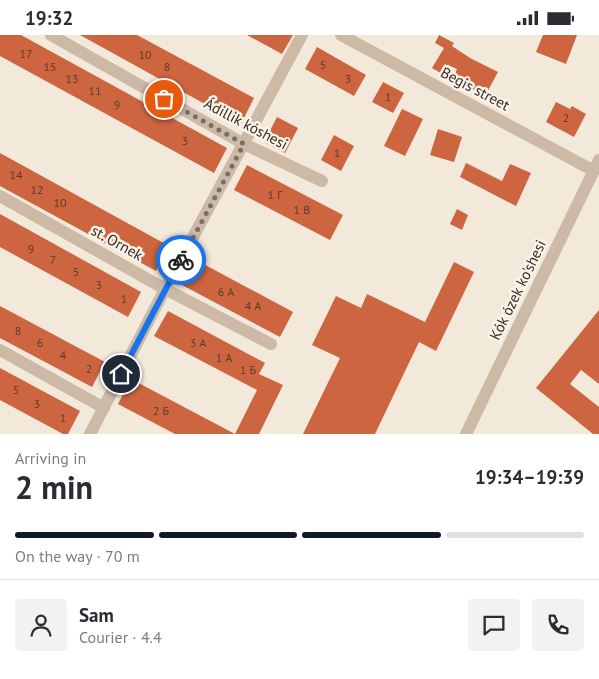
<!DOCTYPE html>
<html lang="en">
<head>
<meta charset="utf-8">
<style>
  :root { --surface:#fff; --page:#f2f2f3; --text:#2b2b33; --muted:#7c7c81; --line:#e1e1e2; --accent:#111827 }
  body { margin:0; font-family:"PT Sans",sans-serif; background:var(--page); color:var(--text); height:100vh; display:flex; flex-direction:column; font-size:19px; white-space:nowrap }
  * { box-sizing:border-box; margin:0 }
  p { font-size:16px; color:var(--muted) }
  .icon { flex:none; width:28px; height:28px; fill:none; stroke:currentColor; stroke-width:2; stroke-linecap:round; stroke-linejoin:round }
  .map { position:relative; height:399px; overflow:hidden }
  .details { display:flex; flex-direction:column; background:var(--surface); flex:1 }
  .details>* { flex:none }
  .pin { position:absolute; display:grid; place-items:center; width:42px; height:42px; color:#fff; margin:-21px; border:2px solid #fff; border-radius:50%; box-shadow:0 1px 5px #0007 }
  .courier { position:absolute; display:grid; place-items:center; width:50px; height:50px; margin:-25px; border:4px solid #1a73e8; border-radius:50%; background:#fff; color:#222; box-shadow:0 1px 6px #0007 }
  .summary em { font-style:normal; font-weight:800 }
  .summary div { display:flex; flex-direction:column-reverse }
  .summary { display:flex; align-items:center; justify-content:space-between; height:85px; padding:0 15px }
  h1 { font-size:32px; font-weight:800; line-height:38px }
  .bar { display:grid; grid-template-columns:repeat(4,1fr); gap:8px 5px; align-content:center; height:60px; padding:0 15px }
  .bar i { height:6px; border-radius:4px; background:var(--line) }
  .bar .active { background:var(--accent) }
  .bar p { grid-column:span 4 }
  .line { display:flex; align-items:center; gap:12px; padding:0 15px; border-top:1px solid var(--line) }
  .line div { flex:1 }
  .round { display:grid; place-items:center; flex:none; width:52px; height:52px; border-radius:5px; background:var(--page) }
  .status { display:flex; justify-content:space-between; align-items:center; height:35px; padding:0 25px; background:var(--surface); direction:ltr }
  .status svg { height:14px; fill:currentColor }
  .map>svg:first-child { display:block }
  .building { fill:#cc6540 }
  .lines { fill:none; stroke-linecap:round; stroke-linejoin:round }
  .street { stroke:#ccb9a6; stroke-width:12 }
  .done { stroke:#796f67; stroke-width:5; stroke-dasharray:0 9 }
  .route { stroke:#1a73e8; stroke-width:6 }
  .labels { text-anchor:middle; stroke-width:5; stroke-linejoin:round; paint-order:stroke }
  .number-label { font-size:12px; fill:#5d3b2e }
  .street-label { font-size:15px; fill:#382d28; stroke:#fbf2e8 }
</style>
</head>
<body>
<div class="status"><b>19:32</b><svg viewBox="0 0 49 12"><path d="M0 12V9h3v3zM5 12V6h3v6zM10 12V3h3v9zM15 12V0h3v12zM26 1h20v11H26zM47 4h2v5h-2z"/></svg></div>
<div class="map">
<svg width="599" height="399" viewBox="0 0 599 399">
  <rect width="100%" height="100%" fill="#f3e9db"/>
  <g class="building">
    <path d="M0,0H21L227,113L214,138L0,21Z"/>
    <path d="M80,0H137L254,63L241,89Z"/>
    <path d="M247,0H293L282,19Z"/>
    <path d="M439,0L454,8L452,11L470,23L498,37L485,61L453,44L457,34L448,30L444,40L432,33L444,13L435,8Z"/>
    <path d="M543,0H577L566,29L536,17Z"/>
    <path d="M317,12L366,40L354,61L305,34Z"/>
    <path d="M383,47L404,58L393,78L372,67Z"/>
    <path d="M556,67L570,74L572,71L586,79L574,102L546,87Z"/>
    <path d="M402,74L423,84L405,121L384,111Z"/>
    <path d="M277,82L298,93L285,118L264,107Z"/>
    <path d="M438,94L462,102L454,127L430,120Z"/>
    <path d="M334,100L354,111L341,136L321,125Z"/>
    <path d="M0,118L169,211L156,236L0,151Z"/>
    <path d="M466,128L502,146L510,129L531,138L516,171L460,142Z"/>
    <path d="M247,130L343,180L330,205L234,155Z"/>
    <path d="M457,174L468,180L462,195L450,189Z"/>
    <path d="M0,179L141,257L128,282L0,212Z"/>
    <path d="M196,225L293,277L280,302L182,250Z"/>
    <path d="M454,227L474,237L436,316L419,307L375,399H303L340,323L312,310L336,261L361,273L367,259L425,287Z"/>
    <path d="M0,271L105,327L92,352L0,303Z"/>
    <path d="M599,275V349L581,335L570,349L599,372V399H593L536,353Z"/>
    <path d="M168,276L265,328L259,339L283,350L259,399H175L118,369L131,344L235,399L257,355L154,301Z"/>
    <path d="M0,333L80,376L68,399H63L0,365Z"/>
  </g>
  <g class="lines">
    <g class="street">
      <path d="M51,0L244,109L322,146"/>
      <path d="M341,0L594,136"/>
      <path d="M0,161L165,254L271,309"/>
      <path d="M0,315L104,373"/>
      <path d="M90,399L165,254L302,0"/>
      <path d="M466,399L599,125"/>
    </g>
  </g>
  <g class="lines">
    <path class="done" d="M164,64L244,109L181,225"/>
    <path class="route" d="M121,339L181,225"/>
  </g>
  <g class="labels">
    <g class="number-label">
      <text x="26" y="23">17</text>
      <text x="145" y="24">10</text>
      <text x="323" y="34">5</text>
      <text x="50" y="36">15</text>
      <text x="167" y="36">8</text>
      <text x="72" y="48">13</text>
      <text x="348" y="48">3</text>
      <text x="95" y="60">11</text>
      <text x="388" y="66">1</text>
      <text x="117" y="74">9</text>
      <text x="566" y="87">2</text>
      <text x="185" y="110">3</text>
      <text x="337" y="122">1</text>
      <text x="16" y="144">14</text>
      <text x="37" y="159">12</text>
      <text x="275" y="164">1 Г</text>
      <text x="60" y="172">10</text>
      <text x="302" y="179">1 В</text>
      <text x="31" y="218">9</text>
      <text x="53" y="229">7</text>
      <text x="76" y="241">5</text>
      <text x="99" y="254">3</text>
      <text x="226" y="261">6 А</text>
      <text x="124" y="268">1</text>
      <text x="253" y="275">4 А</text>
      <text x="18" y="300">8</text>
      <text x="40" y="312">6</text>
      <text x="198" y="312">3 А</text>
      <text x="63" y="324">4</text>
      <text x="224" y="327">1 А</text>
      <text x="89" y="338">2</text>
      <text x="248" y="339">1 Б</text>
      <text x="16" y="359">5</text>
      <text x="37" y="373">3</text>
      <text x="161" y="380">2 Б</text>
      <text x="63" y="387">1</text>
    </g>
    <g class="street-label">
      <text transform="translate(475 54) rotate(28)" y="5">Begis street</text>
      <text transform="translate(246 89) rotate(28)" y="5">Ádillik kóshesi</text>
      <text transform="translate(117 208) rotate(29)" y="5">st. Ornek</text>
      <text transform="translate(518 255) rotate(-64)" y="5">Kók ózek ko'shesi</text>
    </g>
  </g>
</svg>
<div class="pin" style="left:164px;top:64px;background:#ea580c"><svg class="icon" aria-label="bag" viewBox="0 0 24 24"><path d="M5 8h14l-1 12H6zM9 8a3 3 0 0 1 6 0"/></svg></div>
<div class="pin" style="left:121px;top:339px;background:#1f2937"><svg class="icon" aria-label="home" viewBox="0 0 24 24"><path d="M3 11l9-7 9 7M6 9v11h12V9"/></svg></div>
<div class="courier" style="left:181px;top:225px"><svg class="icon" aria-label="bike" viewBox="0 0 24 24"><circle cx="6" cy="16" r="4"/><circle cx="18" cy="16" r="4"/><path d="M6 16l4-8h5l3 8M10 8l3 8H6M13 5h3"/></svg></div>
</div>
<section class="details">
<div class="summary"><div><h1>2 min</h1><p>Arriving in</p></div><em>19:34–19:39</em></div>
<div class="bar"><i class="active"></i><i class="active"></i><i class="active"></i><i></i><p>On the way · 70 m</p></div>
<div class="line" style="height:90px"><a class="round"><svg class="icon" aria-label="person" viewBox="0 0 24 24"><circle cx="12" cy="8" r="4"/><path d="M4 21q1-7 8-7t8 7"/></svg></a><div><b>Sam</b><p>Courier · 4.4</p></div><a class="round"><svg class="icon" aria-label="chat" viewBox="0 0 24 24"><path d="M4 5h16v11H9l-5 4z"/></svg></a><a class="round"><svg class="icon" aria-label="phone" viewBox="0 0 24 24"><path d="M5 4h4l2 5-3 2q2 4 5 5l2-3 5 2v4C11 20 4 13 5 4z"/></svg></a></div>
</section>
</body>
</html>
